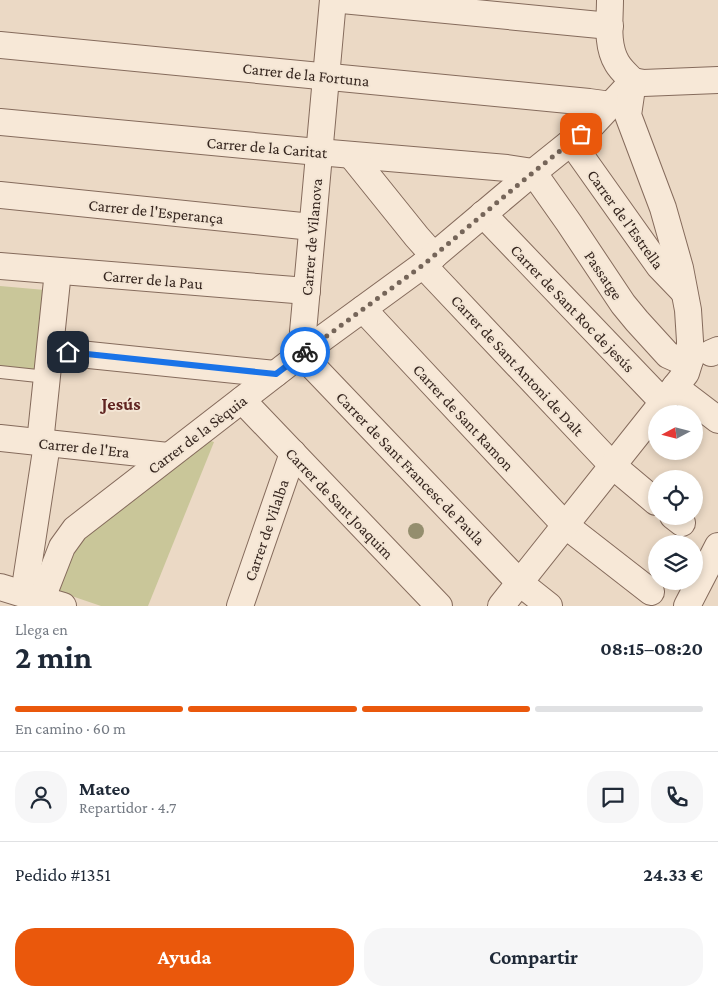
<!DOCTYPE html>
<html lang="es">
<head>
<meta charset="utf-8">
<style>
  :root { --surface:#fff; --page:#f6f6f7; --text:#1f2937; --muted:#747a83; --line:#e0e1e3; --accent:#ea580c }
  body { margin:0; font-family:"Crimson Pro",serif; background:var(--page); color:var(--text); height:100vh; display:flex; flex-direction:column; font-size:19px; white-space:nowrap }
  * { box-sizing:border-box; margin:0 }
  p { font-size:16px; color:var(--muted) }
  .icon { flex:none; width:28px; height:28px; fill:none; stroke:currentColor; stroke-width:2; stroke-linecap:round; stroke-linejoin:round }
  .map { position:relative; height:606px; overflow:hidden }
  .panel { display:flex; flex-direction:column; background:var(--surface); flex:1 }
  .panel>* { flex:none }
  .needle { width:32px; rotate:263deg }
  .controls { position:absolute; left:648px; top:405px; display:grid; gap:10px }
  .controls a { display:grid; place-items:center; width:55px; height:55px; border-radius:50%; background:var(--surface); box-shadow:0 2px 8px #0003; font-size:25px }
  .pin { position:absolute; display:grid; place-items:center; width:42px; height:42px; color:#fff; margin:-21px; border-radius:10px; box-shadow:0 2px 8px #0006 }
  .courier { position:absolute; display:grid; place-items:center; width:50px; height:50px; margin:-25px; border:4px solid #1a73e8; border-radius:50%; background:#fff; color:#222; box-shadow:0 1px 6px #0007 }
  .headline em { font-style:normal; font-weight:700 }
  .headline div { display:flex; flex-direction:column-reverse }
  .headline { display:flex; align-items:center; justify-content:space-between; height:85px; padding:0 15px }
  h1 { font-size:32px; font-weight:700; line-height:38px }
  .bar { display:grid; grid-template-columns:repeat(4,1fr); gap:8px 5px; align-content:center; height:60px; padding:0 15px }
  .bar i { height:6px; border-radius:4px; background:var(--line) }
  .bar .on { background:var(--accent) }
  .bar p { grid-column:span 4 }
  .line { display:flex; align-items:center; gap:12px; padding:0 15px; border-top:1px solid var(--line) }
  .line div { flex:1 }
  .round { display:grid; place-items:center; flex:none; width:52px; height:52px; border-radius:20px; background:var(--page) }
  .primary-button { display:flex; gap:10px; margin-top:auto; padding:10px 15px }
  .primary-button a { flex:1; height:58px; border-radius:20px; background:var(--accent); color:#fff; font-size:20px; font-weight:700; line-height:58px; text-align:center }
  .primary-button a+a { background:var(--page); color:var(--text) }
  .map>svg:first-child { display:block }
  .green { fill:#c9c699 }
  .lines { fill:none; stroke-linecap:round; stroke-linejoin:round }
  .lane-casing { stroke:#856b5c; stroke-width:14 }
  .street-casing { stroke:#856b5c; stroke-width:28 }
  .lane { stroke:#f7e8d7; stroke-width:12 }
  .street { stroke:#f7e8d7; stroke-width:26 }
  .tree { fill:#948e6e }
  .done { stroke:#756559; stroke-width:5; stroke-dasharray:0 9 }
  .route { stroke:#1a73e8; stroke-width:6 }
  .labels { text-anchor:middle; stroke-width:4; stroke-linejoin:round; paint-order:stroke }
  .street-label { font-size:16px; fill:#36261f; stroke:#f3e5d4 }
  .neighbourhood-label { font-size:18px; font-weight:bold; fill:#602421; stroke:#f3e5d4 }
</style>
</head>
<body>
<div class="map">
<svg width="718" height="606" viewBox="0 0 718 606">
  <rect width="100%" height="100%" fill="#ebd9c5"/>
  <g class="green">
    <path d="M0,286L45,290L37,373L0,368Z"/>
    <path d="M204,439L214,442L148,606H101L57,591L73,545Z"/>
  </g>
  <g class="lines">
    <g class="lane-casing">
      <path id="lane" d="M0,372L47,377"/>
    </g>
    <g class="street-casing">
      <g id="street">
        <path d="M333,0L301,354L520,583L549,606"/>
        <path d="M342,0L610,26"/>
        <path d="M0,45L589,102L611,105"/>
        <path d="M633,81L643,83L718,80"/>
        <path d="M0,122L318,152L507,168L533,172L569,223L623,304L637,321L668,355L677,359L690,360"/>
        <path d="M571,142L659,266L684,292"/>
        <path d="M351,155L417,237L434,256"/>
        <path d="M0,195L312,227"/>
        <path d="M483,214L663,402"/>
        <path d="M423,265L612,465L656,502"/>
        <path d="M0,266L307,291"/>
        <path d="M363,309L565,525L651,592"/>
        <path d="M50,351L275,374"/>
        <path d="M711,353L718,350"/>
        <path d="M675,387L718,420"/>
        <path d="M242,400L439,606"/>
        <path d="M0,438L168,456"/>
        <path d="M40,443L58,271"/>
        <path d="M673,516L682,523"/>
        <path d="M0,587L63,606"/>
        <path d="M24,594L47,444"/>
        <path d="M39,606L62,547L75,529L301,354L423,265L525,179L591,126L633,81"/>
        <path d="M240,606L293,453"/>
        <path d="M501,606L675,387L686,373L690,360V341L688,310L680,268L663,208L628,115L633,81C627,75 621,70 617,63C606,45 610,20 610,0"/>
        <path d="M687,606L718,546"/>
      </g>
    </g>
    <use href="#lane" class="lane"/>
    <use href="#street" class="street"/>
  </g>
  <circle class="tree" cx="416" cy="531" r="8"/>
  <g class="lines">
    <path class="done" d="M305,352L423,265L525,179L581,134"/>
    <path class="route" d="M68,352L276,374L305,352"/>
  </g>
  <g class="labels">
    <g class="street-label">
      <text transform="translate(306 74) rotate(6)" y="6">Carrer de la Fortuna</text>
      <text transform="translate(267 147) rotate(5)" y="6">Carrer de la Caritat</text>
      <text transform="translate(156 211) rotate(6)" y="6">Carrer de l'Esperança</text>
      <text transform="translate(626 219) rotate(54)" y="6">Carrer de l'Estrella</text>
      <text transform="translate(311 237) rotate(-85)" y="6">Carrer de Vilanova</text>
      <text transform="translate(604 275) rotate(56)" y="6">Passatge</text>
      <text transform="translate(153 279) rotate(5)" y="6">Carrer de la Pau</text>
      <text transform="translate(573 308) rotate(46)" y="6">Carrer de Sant Roc de jesús</text>
      <text transform="translate(518 365) rotate(47)" y="6">Carrer de Sant Antoni de Dalt</text>
      <text transform="translate(464 417) rotate(47)" y="6">Carrer de Sant Ramon</text>
      <text transform="translate(197 434) rotate(-37)" y="6">Carrer de la Sèquia</text>
      <text transform="translate(84 447) rotate(6)" y="6">Carrer de l'Era</text>
      <text transform="translate(411 468) rotate(46)" y="6">Carrer de Sant Francesc de Paula</text>
      <text transform="translate(340 503) rotate(46)" y="6">Carrer de Sant Joaquim</text>
      <text transform="translate(266 530) rotate(-71)" y="6">Carrer de Vilalba</text>
    </g>
    <g class="neighbourhood-label">
      <text x="121" y="410">Jesús</text>
    </g>
  </g>
</svg>
<div class="controls">
<a><svg class="needle" viewBox="-14 -14 28 28"><path d="M0-13l5 13h-10z" fill="#e53935"/><path d="M0 13l5-13h-10z" fill="#747a83"/></svg></a>
<a><svg class="icon" aria-label="locate" viewBox="0 0 24 24"><circle cx="12" cy="12" r="6"/><path d="M12 2v4M12 18v4M2 12h4M18 12h4"/></svg></a>
<a><svg class="icon" aria-label="layers" viewBox="0 0 24 24"><path d="M12 4l9 5-9 5-9-5zM3 14l9 5 9-5"/></svg></a>
</div>
<div class="pin" style="left:581px;top:134px;background:#ea580c"><svg class="icon" aria-label="bag" viewBox="0 0 24 24"><path d="M5 8h14l-1 12H6zM9 8a3 3 0 0 1 6 0"/></svg></div>
<div class="pin" style="left:68px;top:352px;background:#1f2937"><svg class="icon" aria-label="home" viewBox="0 0 24 24"><path d="M3 11l9-7 9 7M6 9v11h12V9"/></svg></div>
<div class="courier" style="left:305px;top:352px"><svg class="icon" aria-label="bike" viewBox="0 0 24 24"><circle cx="6" cy="16" r="4"/><circle cx="18" cy="16" r="4"/><path d="M6 16l4-8h5l3 8M10 8l3 8H6M13 5h3"/></svg></div>
</div>
<section class="panel">
<div class="headline"><div><h1>2 min</h1><p>Llega en</p></div><em>08:15–08:20</em></div>
<div class="bar"><i class="on"></i><i class="on"></i><i class="on"></i><i></i><p>En camino · 60 m</p></div>
<div class="line" style="height:90px"><a class="round"><svg class="icon" aria-label="person" viewBox="0 0 24 24"><circle cx="12" cy="8" r="4"/><path d="M4 21q1-7 8-7t8 7"/></svg></a><div><b>Mateo</b><p>Repartidor · 4.7</p></div><a class="round"><svg class="icon" aria-label="chat" viewBox="0 0 24 24"><path d="M4 5h16v11H9l-5 4z"/></svg></a><a class="round"><svg class="icon" aria-label="phone" viewBox="0 0 24 24"><path d="M5 4h4l2 5-3 2q2 4 5 5l2-3 5 2v4C11 20 4 13 5 4z"/></svg></a></div>
<div class="line" style="height:65px"><div>Pedido #1351</div><b>24.33 €</b></div>
<div class="primary-button"><a>Ayuda</a><a>Compartir</a></div>
</section>
</body>
</html>
